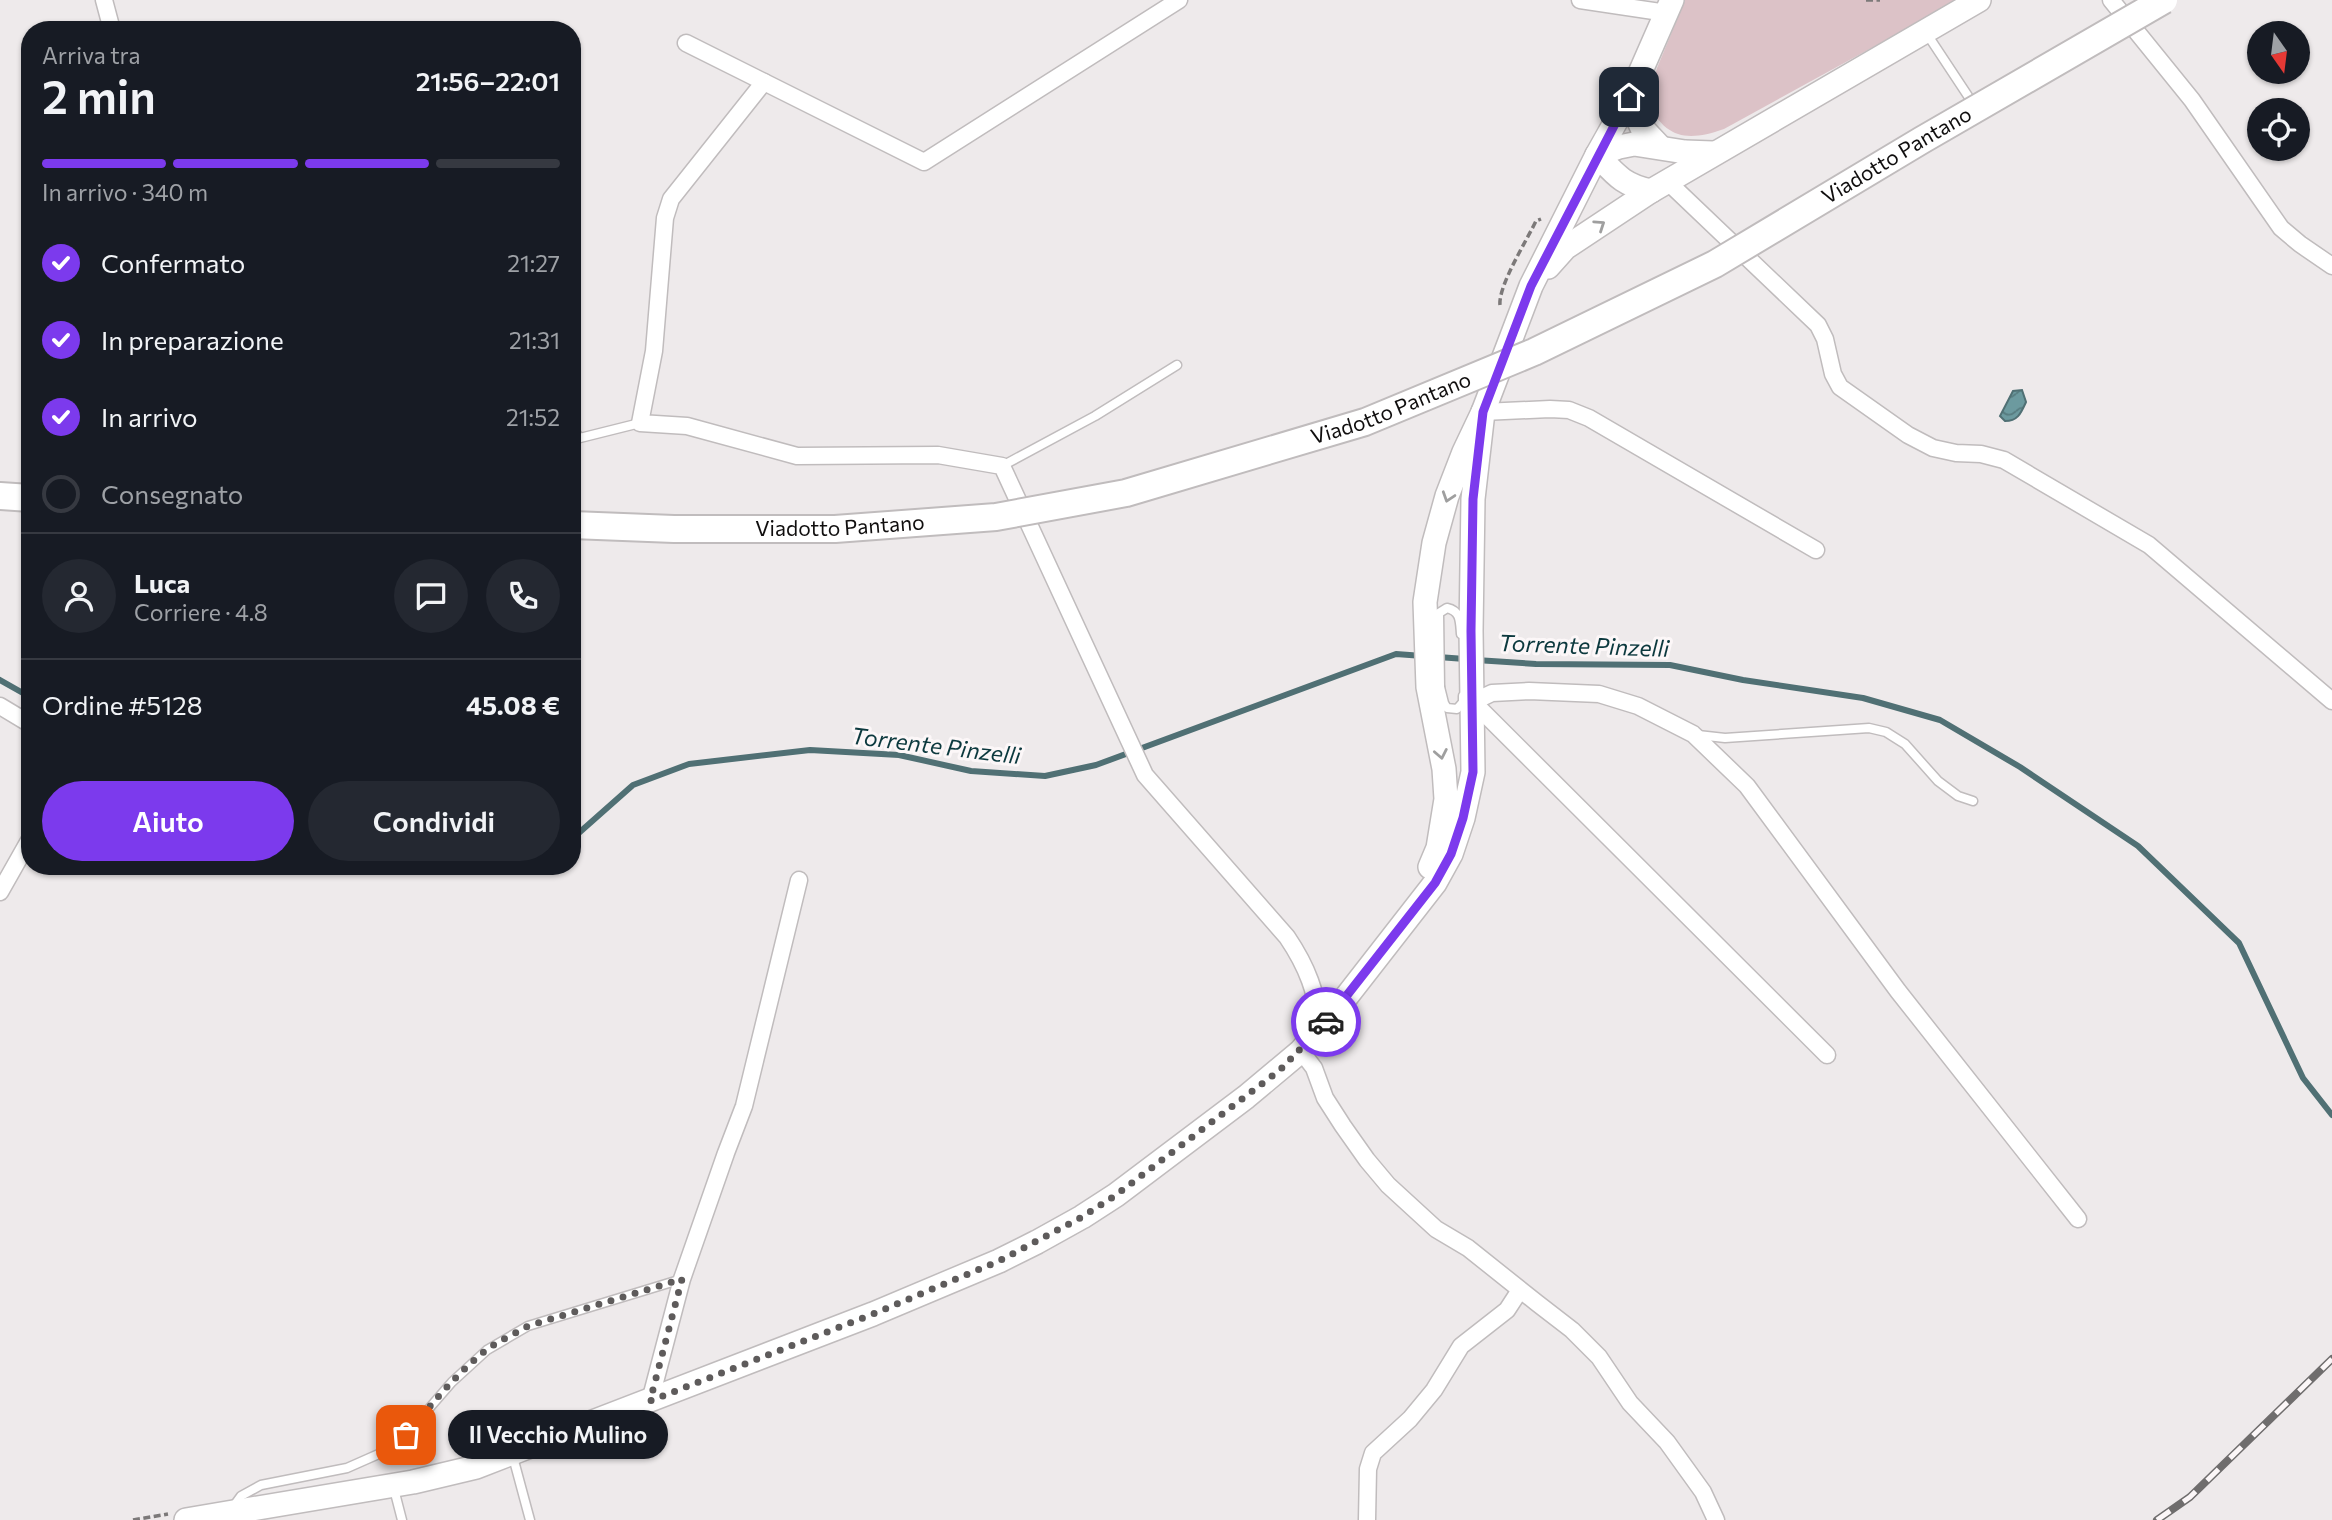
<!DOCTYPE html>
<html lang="it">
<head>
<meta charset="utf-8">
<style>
  :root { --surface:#171b24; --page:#242831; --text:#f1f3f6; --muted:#9ea1a6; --line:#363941; --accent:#7c3aed }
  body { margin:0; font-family:Commissioner,sans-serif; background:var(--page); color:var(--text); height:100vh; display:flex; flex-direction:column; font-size:26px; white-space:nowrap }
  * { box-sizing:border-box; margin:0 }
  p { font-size:23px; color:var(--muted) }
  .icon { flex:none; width:38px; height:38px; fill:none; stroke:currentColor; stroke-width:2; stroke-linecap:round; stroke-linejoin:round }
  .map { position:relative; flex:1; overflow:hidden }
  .drawer { position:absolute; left:21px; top:21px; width:560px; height:854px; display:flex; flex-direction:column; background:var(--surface); border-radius:28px; box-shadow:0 2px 5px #0004 }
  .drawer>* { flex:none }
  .needle { width:46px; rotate:166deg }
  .tools { position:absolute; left:2247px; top:21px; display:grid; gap:14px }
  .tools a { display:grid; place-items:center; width:63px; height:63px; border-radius:50%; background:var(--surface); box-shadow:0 2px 5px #0004; font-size:35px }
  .pin { position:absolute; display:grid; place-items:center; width:60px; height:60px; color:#fff; margin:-30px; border-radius:14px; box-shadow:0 4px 10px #0006 }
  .courier { position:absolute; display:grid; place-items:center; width:70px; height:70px; margin:-35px; border:5px solid #7c3aed; border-radius:50%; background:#fff; color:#222; box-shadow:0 2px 9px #0007 }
  .bubble { position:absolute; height:49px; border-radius:24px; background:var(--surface); box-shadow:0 2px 5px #0004; font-size:23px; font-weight:600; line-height:49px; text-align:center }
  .headline em { font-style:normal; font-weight:600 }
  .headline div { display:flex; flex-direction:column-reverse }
  .headline { display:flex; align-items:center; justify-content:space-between; height:119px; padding:0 21px }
  h1 { font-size:46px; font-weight:600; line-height:52px }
  .bar { display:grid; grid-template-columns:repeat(4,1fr); gap:10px 7px; align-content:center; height:84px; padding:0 21px }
  .bar i { height:9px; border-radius:5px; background:var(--line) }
  .bar .active { background:var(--accent) }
  .bar p { grid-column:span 4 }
  .line { display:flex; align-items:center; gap:18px; padding:0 21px; border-top:2px solid var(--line) }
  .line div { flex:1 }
  .round { display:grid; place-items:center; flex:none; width:74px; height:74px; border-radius:37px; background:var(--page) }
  ol { padding:0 21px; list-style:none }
  li { display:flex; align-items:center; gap:21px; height:77px }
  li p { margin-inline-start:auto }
  li .icon { padding:7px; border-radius:50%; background:var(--accent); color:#fff; stroke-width:4 }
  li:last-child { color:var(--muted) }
  li i { width:38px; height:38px; border:4px solid var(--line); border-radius:50% }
  .cta { display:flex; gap:14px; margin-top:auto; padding:14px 21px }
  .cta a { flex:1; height:80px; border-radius:42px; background:var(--accent); color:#fff; font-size:28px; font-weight:600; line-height:80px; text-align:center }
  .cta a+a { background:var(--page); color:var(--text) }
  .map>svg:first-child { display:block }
  .green { fill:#dcc2c7 }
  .water { fill:url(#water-waves); stroke:#507074; stroke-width:2 }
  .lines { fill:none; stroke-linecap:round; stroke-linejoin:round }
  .stream { stroke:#507074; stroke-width:6 }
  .lane-casing { stroke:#c0bcbd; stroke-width:11 }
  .street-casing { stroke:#c0bcbd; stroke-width:19 }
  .secondary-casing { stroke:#c0bcbd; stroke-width:26 }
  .primary-casing { stroke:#c0bcbd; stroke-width:30 }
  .path { stroke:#7c7979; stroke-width:3.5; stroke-dasharray:7 3.5; stroke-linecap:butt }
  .lane { stroke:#fff; stroke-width:8 }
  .street { stroke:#fff; stroke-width:16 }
  .secondary { stroke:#fff; stroke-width:23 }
  .primary { stroke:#fff; stroke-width:26 }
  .rail-casing { stroke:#6f6d6d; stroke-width:8 }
  .rail { stroke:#fcf7f8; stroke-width:5; stroke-dasharray:16; stroke-linecap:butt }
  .primary-bridge-casing { stroke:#c0bcbd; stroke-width:30; stroke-linecap:butt }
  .primary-bridge { stroke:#fff; stroke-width:26 }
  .oneway { stroke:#9f9f9f }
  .done { stroke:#5e5b5b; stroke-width:7; stroke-dasharray:0 12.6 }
  .route { stroke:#7c3aed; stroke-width:9 }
  .labels { text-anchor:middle; stroke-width:6; stroke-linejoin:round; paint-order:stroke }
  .street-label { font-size:21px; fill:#100e0e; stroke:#fcf7f8 }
  .water-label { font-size:23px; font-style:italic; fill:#0c393e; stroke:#fcf7f8 }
</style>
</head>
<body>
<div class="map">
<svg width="2332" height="1520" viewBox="0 0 2332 1520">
  <defs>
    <pattern id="water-waves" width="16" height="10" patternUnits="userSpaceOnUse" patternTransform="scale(1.75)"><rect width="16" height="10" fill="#6c9a9f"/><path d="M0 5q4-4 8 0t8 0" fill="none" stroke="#577c80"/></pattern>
  </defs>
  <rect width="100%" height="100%" fill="#eeeaeb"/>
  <path class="green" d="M1685,0H1959L1724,129C1687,142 1665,139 1647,101L1657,68Z"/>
  <path class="water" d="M2022,390L2026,402C2021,413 2018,421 2005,421L2000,416L2013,391Z"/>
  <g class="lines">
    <g class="stream">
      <path d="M1438,657L1465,659"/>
      <path d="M1476,660L1536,664L1670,665L1743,680L1863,698L1940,720L2020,767L2138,846L2239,943L2303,1078L2332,1115"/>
      <path d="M0,680L30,697"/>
      <path d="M572,839L633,785L689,764L810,750L899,755L971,771L1045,776L1096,765L1396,654L1423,656"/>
    </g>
    <g class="lane-casing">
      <g id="lane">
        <path d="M1927,34L1968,96"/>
        <path d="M572,428L580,438L640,423"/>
        <path d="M1002,466L1095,416L1177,365"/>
        <path d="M1437,675L1444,703L1447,708L1457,709L1463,702V696"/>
        <path d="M1440,687L1439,613L1447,608C1461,611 1460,622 1461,634"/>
        <path d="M1698,735L1725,738L1869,728L1886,732L1905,744L1938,781L1958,796L1973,801"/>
        <path d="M513,1457L530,1520"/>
        <path d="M394,1489L402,1520"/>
        <path d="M233,1507L241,1496L261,1485L347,1468L390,1449L406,1435L452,1382L487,1350L528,1326L682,1279"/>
      </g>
    </g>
    <g class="street-casing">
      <g id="street">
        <path d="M104,0L112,30"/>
        <path d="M1580,0L1667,13"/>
        <path d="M2111,0L2192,100L2281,228L2300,244L2332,266"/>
        <path d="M686,43L924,162L1179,0"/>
        <path d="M764,82L671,199L665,218L654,351L640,423L687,426L797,456L938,455L1002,466L1145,775L1287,937C1308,968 1316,992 1321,1028"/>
        <path d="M1668,182L1818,325L1825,339L1833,374L1840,387L1908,435L1933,448L1956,453L1981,454L2004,460L2149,545L2332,701"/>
        <path d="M1483,412L1550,409L1569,410L1589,418L1816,550"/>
        <path d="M0,706L30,724"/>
        <path d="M0,892L30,839"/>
        <path d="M1301,1051L1314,1068L1325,1098L1343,1126L1367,1160L1388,1185L1436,1229L1468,1248L1537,1303L1572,1330L1599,1357L1630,1403L1667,1442L1703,1492L1716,1520"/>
        <path d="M1827,1055L1473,702L1492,693L1529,691L1599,694L1638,706L1693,734L1747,786L1898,991L2078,1219"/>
        <path d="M650,1401L682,1279L726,1153L744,1106L799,880"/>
        <path d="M1367,1520L1368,1469L1373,1453L1410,1419L1434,1390L1461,1346L1507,1310L1520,1290"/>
      </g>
    </g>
    <g class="secondary-casing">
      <g id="secondary">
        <path d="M1629,98L1642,128L1660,147"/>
        <path d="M1651,191C1623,185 1616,175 1597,155L1619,147L1634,144L1685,152L1713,153"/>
        <path d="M1548,267L1565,248L1651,191L1979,0"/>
        <path d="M1430,867L1438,848L1446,799L1444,769L1428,687L1425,602L1434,543L1447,496L1464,452L1483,412L1531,286L1597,155L1629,98L1672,0"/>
        <path d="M186,1520L413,1482L476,1467L873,1314L999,1261L1037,1242L1082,1217L1116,1195L1246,1097L1301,1051L1347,996L1435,883L1451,854L1463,818L1473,772L1471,631L1473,499L1483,412"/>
      </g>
    </g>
    <g class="primary-casing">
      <path id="primary" d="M0,496L30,498"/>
    </g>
    <g class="path">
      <path d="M1866,0H1880"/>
      <path d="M1500,305C1498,286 1527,240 1536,221L1541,219"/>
      <path d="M133,1520L168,1514"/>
    </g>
    <use href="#lane" class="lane"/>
    <use href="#street" class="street"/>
    <use href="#secondary" class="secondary"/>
    <use href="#primary" class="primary"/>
    <g class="rail-casing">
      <path id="rail" d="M2157,1520L2190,1497L2332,1359"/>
    </g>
    <use href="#rail" class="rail"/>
    <g class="primary-bridge-casing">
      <g id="primary-bridge">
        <path id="s1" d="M572,525L674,529H835L996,517L1126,493L1365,422L1534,352L1715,264L1922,140L2164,0"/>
      </g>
    </g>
    <use href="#primary-bridge" class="primary-bridge"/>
  </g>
  <defs><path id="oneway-chevron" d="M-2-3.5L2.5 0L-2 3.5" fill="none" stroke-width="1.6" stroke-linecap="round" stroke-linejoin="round" transform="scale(1.75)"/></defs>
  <g class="oneway">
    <use href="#oneway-chevron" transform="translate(1600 225) rotate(-34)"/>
    <use href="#oneway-chevron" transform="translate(1448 497) rotate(108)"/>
    <use href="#oneway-chevron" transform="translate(1441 754) rotate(79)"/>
  </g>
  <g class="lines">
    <path class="done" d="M406,1435C430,1406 455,1375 485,1351C498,1341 514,1334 528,1326L682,1279L650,1401L873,1314L999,1261L1082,1217L1116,1195L1280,1070L1326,1022"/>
    <path class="route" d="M1326,1022L1435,883L1451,854L1463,818L1473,772L1471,631L1473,499L1483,412L1531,286L1629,97"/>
  </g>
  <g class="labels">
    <g class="street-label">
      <text dy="7" stroke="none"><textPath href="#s1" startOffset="1402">Viadotto Pantano</textPath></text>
      <text dy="7" stroke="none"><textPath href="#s1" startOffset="835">Viadotto Pantano</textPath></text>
      <text dy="7" stroke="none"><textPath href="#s1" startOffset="268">Viadotto Pantano</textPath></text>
    </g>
    <g class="water-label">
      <text transform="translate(1584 646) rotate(2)" y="8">Torrente Pinzelli</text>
      <text transform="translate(936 746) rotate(7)" y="8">Torrente Pinzelli</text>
    </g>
  </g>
</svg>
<div class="tools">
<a><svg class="needle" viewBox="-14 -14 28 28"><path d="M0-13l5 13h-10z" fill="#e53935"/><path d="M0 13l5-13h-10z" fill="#9ea1a6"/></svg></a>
<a><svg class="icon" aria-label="locate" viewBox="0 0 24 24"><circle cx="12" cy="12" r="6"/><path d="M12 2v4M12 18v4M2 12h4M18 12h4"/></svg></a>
</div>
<div class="pin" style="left:406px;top:1435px;background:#ea580c"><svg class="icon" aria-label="bag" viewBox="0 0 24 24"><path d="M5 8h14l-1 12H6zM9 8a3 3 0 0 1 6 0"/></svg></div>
<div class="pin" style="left:1629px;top:97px;background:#1f2937"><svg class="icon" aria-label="home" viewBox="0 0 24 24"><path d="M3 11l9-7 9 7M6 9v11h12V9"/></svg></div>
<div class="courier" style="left:1326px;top:1022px"><svg class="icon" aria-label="car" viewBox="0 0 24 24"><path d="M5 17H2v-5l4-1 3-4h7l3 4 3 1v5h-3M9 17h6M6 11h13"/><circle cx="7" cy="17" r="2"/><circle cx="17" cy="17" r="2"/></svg></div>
<div class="bubble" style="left:448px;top:1410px;width:220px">Il Vecchio Mulino</div>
<section class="drawer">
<div class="headline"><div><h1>2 min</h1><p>Arriva tra</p></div><em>21:56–22:01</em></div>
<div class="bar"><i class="active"></i><i class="active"></i><i class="active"></i><i></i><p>In arrivo · 340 m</p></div>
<ol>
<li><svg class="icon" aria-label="check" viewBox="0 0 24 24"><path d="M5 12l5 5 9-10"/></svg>Confermato<p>21:27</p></li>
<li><svg class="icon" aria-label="check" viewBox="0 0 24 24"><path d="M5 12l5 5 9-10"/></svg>In preparazione<p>21:31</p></li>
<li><svg class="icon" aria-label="check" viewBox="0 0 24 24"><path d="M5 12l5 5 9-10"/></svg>In arrivo<p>21:52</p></li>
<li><i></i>Consegnato</li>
</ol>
<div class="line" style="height:126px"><a class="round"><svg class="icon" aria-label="person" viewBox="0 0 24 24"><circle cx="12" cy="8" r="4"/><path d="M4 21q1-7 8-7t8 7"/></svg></a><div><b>Luca</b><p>Corriere · 4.8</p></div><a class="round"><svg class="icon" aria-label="chat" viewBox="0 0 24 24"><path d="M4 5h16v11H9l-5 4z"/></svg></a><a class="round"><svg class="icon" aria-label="phone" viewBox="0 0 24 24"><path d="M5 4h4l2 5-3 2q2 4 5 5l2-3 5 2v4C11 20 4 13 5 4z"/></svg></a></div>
<div class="line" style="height:91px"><div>Ordine #5128</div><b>45.08 €</b></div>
<div class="cta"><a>Aiuto</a><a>Condividi</a></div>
</section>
</div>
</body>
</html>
